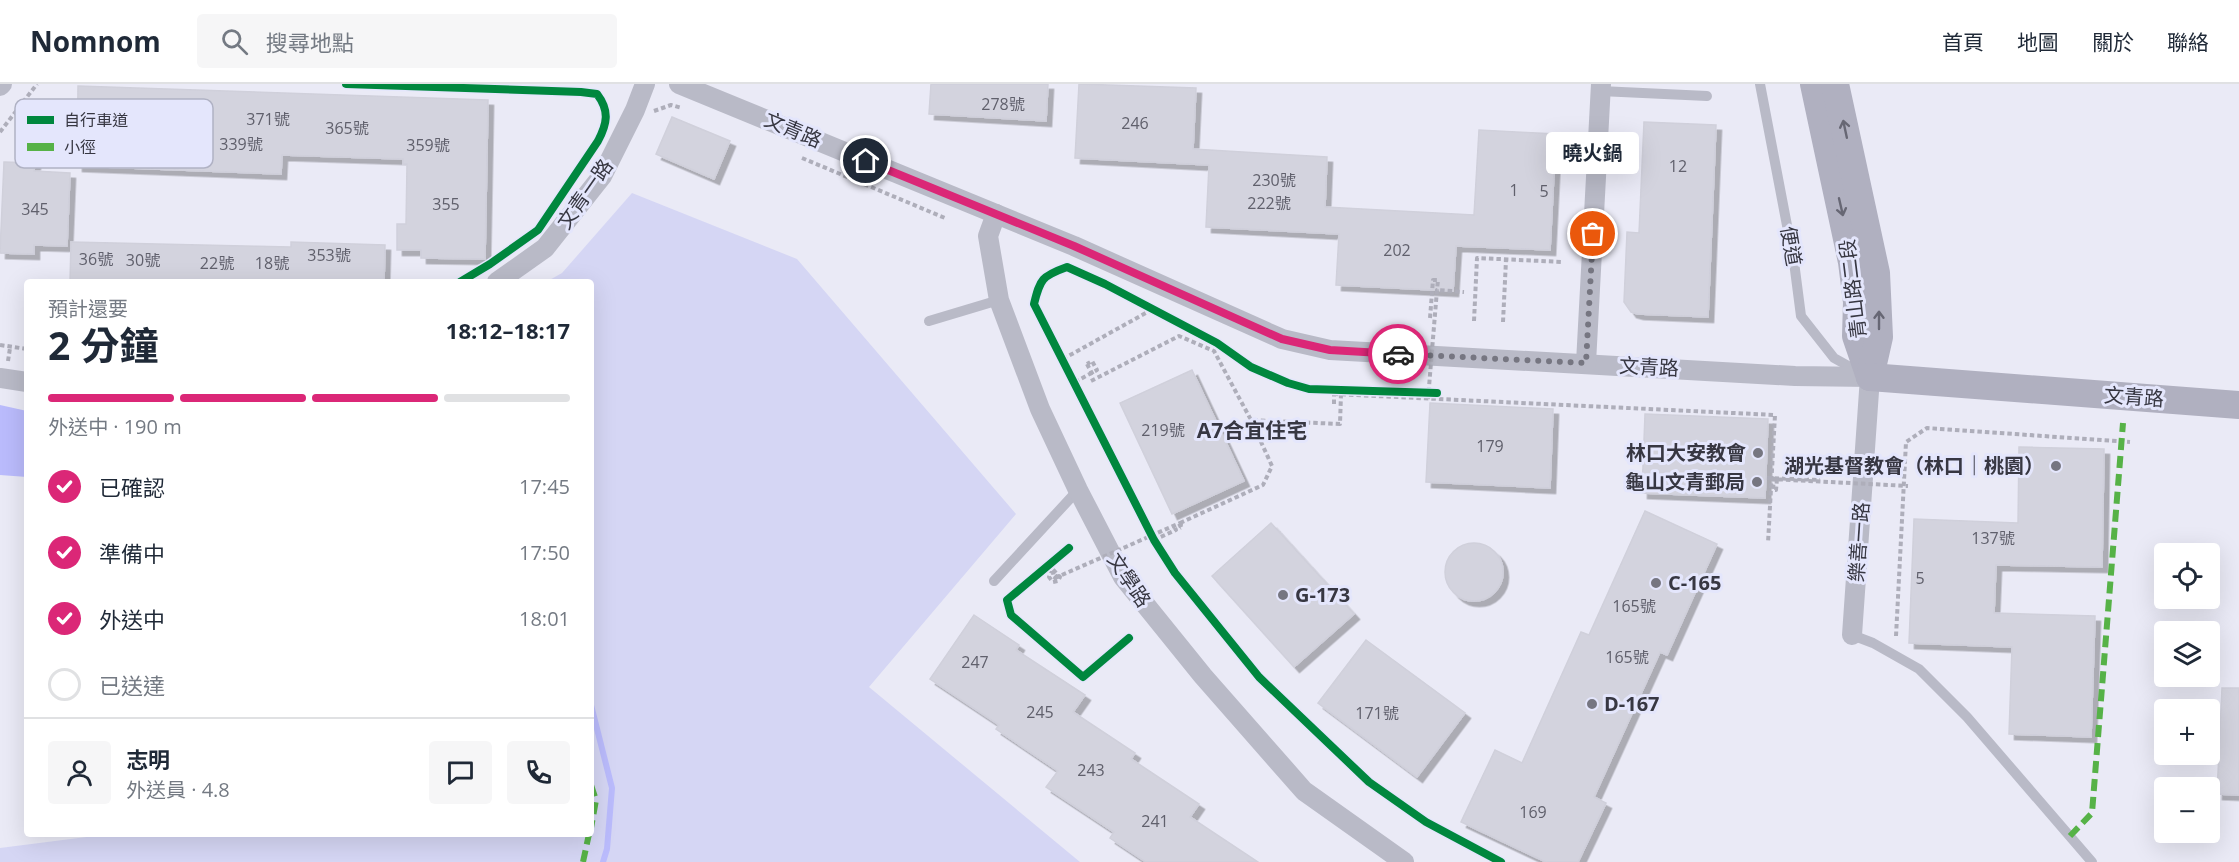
<!DOCTYPE html>
<html lang="zh-TW">
<head>
<meta charset="utf-8">
<style>
  :root { --surface:#fff; --page:#f6f6f7; --text:#1f2937; --muted:#747a83; --line:#e0e1e3; --accent:#db2777 }
  body { margin:0; font-family:"Open Sans","Noto Sans TC",sans-serif; background:var(--page); color:var(--text); height:100vh; display:flex; flex-direction:column; font-size:22px; white-space:nowrap }
  * { box-sizing:border-box; margin:0 }
  p { font-size:20px; color:var(--muted) }
  .icon { flex:none; width:33px; height:33px; fill:none; stroke:currentColor; stroke-width:2; stroke-linecap:round; stroke-linejoin:round }
  .map { position:relative; flex:1; overflow:hidden }
  .sheet { position:absolute; left:24px; top:195px; width:570px; height:558px; display:flex; flex-direction:column; background:var(--surface); border-radius:6px; box-shadow:0 6px 24px #0002 }
  .sheet>* { flex:none }
  .buttons { position:absolute; left:2154px; top:459px; display:grid; gap:12px }
  .buttons a { display:grid; place-items:center; width:66px; height:66px; border-radius:6px; background:var(--surface); box-shadow:0 6px 24px #0002; font-size:30px }
  .pin { position:absolute; display:grid; place-items:center; width:51px; height:51px; color:#fff; margin:-26px; border:3px solid #fff; border-radius:50%; box-shadow:0 2px 6px #0007 }
  .courier { position:absolute; display:grid; place-items:center; width:60px; height:60px; margin:-30px; border:4px solid #db2777; border-radius:50%; background:#fff; color:#222; box-shadow:0 2px 8px #0007 }
  .bubble { position:absolute; height:42px; border-radius:6px; background:var(--surface); box-shadow:0 6px 24px #0002; font-size:20px; font-weight:700; line-height:42px; text-align:center }
  .head em { font-style:normal; font-weight:700 }
  .head div { display:flex; flex-direction:column-reverse }
  .head { display:flex; align-items:center; justify-content:space-between; height:102px; padding:0 24px }
  h1 { font-size:39px; font-weight:700; line-height:45px }
  .bar { display:grid; grid-template-columns:repeat(4,1fr); gap:9px 6px; align-content:center; height:72px; padding:0 24px }
  .bar i { height:8px; border-radius:4px; background:var(--line) }
  .bar .on { background:var(--accent) }
  .bar p { grid-column:span 4 }
  .line { display:flex; align-items:center; gap:15px; padding:0 24px; border-top:2px solid var(--line) }
  .line div { flex:1 }
  .round { display:grid; place-items:center; flex:none; width:63px; height:63px; border-radius:6px; background:var(--page) }
  ol { padding:0 24px; list-style:none }
  li { display:flex; align-items:center; gap:18px; height:66px }
  li p { margin-inline-start:auto }
  li .icon { padding:6px; border-radius:50%; background:var(--accent); color:#fff; stroke-width:4 }
  li:last-child { color:var(--muted) }
  li i { width:33px; height:33px; border:3px solid var(--line); border-radius:50% }
  header { display:flex; align-items:center; gap:36px; box-sizing:border-box; height:84px; padding:0 30px; background:var(--surface); border-bottom:2px solid var(--line) }
  header strong { font-size:28px }
  nav { display:flex; gap:33px; margin-inline-start:auto; font-size:21px }
  .search { width:420px; height:54px; background:var(--page); display:flex; align-items:center; gap:15px; box-sizing:border-box; padding:0 21px; border-radius:6px; color:var(--muted); font-size:22px }
  .map>svg:first-child { display:block }
  .green { fill:#d5d6f4 }
  .water { fill:#babbfc }
  .lines { fill:none; stroke-linecap:round; stroke-linejoin:round }
  .stream { stroke:#babbfc; stroke-width:6 }
  .building { fill:#d3d3de; stroke:#d0d0db; stroke-width:1.5; filter:url(#shadow) }
  .path { stroke:#aeaeba; stroke-width:4; stroke-dasharray:4.5 3; stroke-linecap:butt }
  .lane { stroke:#b9bac7; stroke-width:10 }
  .street { stroke:#b9bac7; stroke-width:20 }
  .secondary { stroke:#b0b0c0; stroke-width:28 }
  .path-bridge { stroke:#aeaeba; stroke-width:4; stroke-dasharray:4.5 3; stroke-linecap:butt }
  .quiet { stroke:#56b247; stroke-width:6; stroke-dasharray:12 6; stroke-linecap:butt }
  .cycleway-casing { stroke:#e4e6fc; stroke-width:11 }
  .cycleway { stroke:#00873e; stroke-width:8 }
  .oneway { stroke:#676774 }
  .done { stroke:#767681; stroke-width:6; stroke-dasharray:0 10.8 }
  .route { stroke:#db2777; stroke-width:8 }
  .poi-dot { fill:#767681; stroke:#e4e6fc; stroke-width:2 }
  .labels { text-anchor:middle; stroke-width:6; stroke-linejoin:round; paint-order:stroke }
  .number-label { font-size:16px; fill:#60606c }
  .street-label { font-size:20px; fill:#373742; stroke:#e4e6fc }
  .poi-label { font-size:20px; font-weight:bold; fill:#373742; stroke:#e4e6fc; text-anchor:end }
  .neighbourhood-label { font-size:21px; font-weight:bold; fill:#373742; stroke:#e4e6fc }
  .key { fill:#e4e6fc; stroke:#b0b2c4; stroke-width:1.5 }
  .key-label { font-size:16px; fill:#373742 }
</style>
</head>
<body>
<header>
<strong>Nomnom</strong>
<div class="search"><svg class="icon" aria-label="search" viewBox="0 0 24 24"><circle cx="10" cy="10" r="6"/><path d="M15 15l6 6"/></svg>搜尋地點</div>
<nav><a>首頁</a><a>地圖</a><a>關於</a><a>聯絡</a></nav>
</header>
<div class="map">
<svg width="2239" height="778" viewBox="0 0 2239 778">
  <defs>
    <filter id="shadow"><feDropShadow dx="5.5" dy="5.5" stdDeviation="0" flood-color="#0004"/></filter>
  </defs>
  <rect width="100%" height="100%" fill="#eaeaf6"/>
  <path class="green" d="M632,109L797,175L1016,430L869,603L1080,778H0V764L110,750H591V198H546L562,189Z"/>
  <path class="water" d="M0,321L27,327V393L0,391Z"/>
  <g class="lines">
    <path class="stream" d="M591,621L612,704L607,765L603,778"/>
  </g>
  <g class="building">
    <path d="M931,0H1048L1046,37L929,30Z"/>
    <path d="M1079,0L1196,4L1193,65L1327,73L1325,123L1474,131L1479,46L1556,50L1550,166L1456,162L1453,207L1336,201L1339,150L1206,143L1209,81L1075,74Z"/>
    <path d="M78,2L488,16L485,175L421,174V166H397V140H406L407,80H403V75L282,71L281,90L77,82Z"/>
    <path d="M672,33L730,57L714,95L656,70Z"/>
    <path d="M1644,38L1716,41L1708,233L1638,230L1631,228L1624,218L1627,148L1639,149Z"/>
    <path d="M4,78L35,79L34,87L70,89L67,162L34,161V170L0,169Z"/>
    <path d="M71,158L291,163V158L385,161L384,198H70Z"/>
    <path d="M1192,286L1244,397L1172,430L1120,319Z"/>
    <path d="M1430,319L1553,325L1550,404L1426,398Z"/>
    <path d="M1645,330L1768,335L1765,414L1642,409Z"/>
    <path d="M2019,363L2104,365L2102,483L1996,481L1994,529L2095,532L2091,653L2009,650L2012,563L1909,559L1914,435L2018,439Z"/>
    <path d="M1645,427L1717,460L1667,571L1660,568L1594,713L1606,719L1578,778H1546L1461,738L1495,666L1522,679L1581,548L1589,551Z"/>
    <path d="M1271,439L1354,530L1294,583L1212,492Z"/>
    <circle cx="1474" cy="488" r="29"/>
    <path d="M974,531L1019,561L1016,566L1085,611L1073,628L1135,669L1131,675L1199,720L1190,733L1258,778H1146L1110,754L1114,748L1046,703L1058,687L996,645L999,641L930,595Z"/>
    <path d="M1366,556L1465,629L1417,693L1318,619Z"/>
    <path d="M2222,604H2239V711L2217,710Z"/>
  </g>
  <g class="lines">
    <g class="path">
      <path d="M346,0L597,10L604,24L606,38"/>
      <path d="M654,27L671,21L682,24"/>
      <path d="M0,48L37,0"/>
      <path d="M802,74L945,134"/>
      <path d="M573,94L589,71"/>
      <path d="M460,198L482,185"/>
      <path d="M1430,234L1433,196H1438L1437,206"/>
      <path d="M1474,237L1477,174L1563,178"/>
      <path d="M1503,238L1506,176"/>
      <path d="M0,261L27,265"/>
      <path d="M1063,275L1153,225"/>
      <path d="M8,277L10,264"/>
      <path d="M1091,297L1179,252L1214,267L1251,336L1340,340L1341,310"/>
      <path d="M1075,298L1097,286L1092,277L1087,280"/>
      <path d="M1437,309L1309,305L1288,299L1251,283L1217,259L1105,200L1067,183C1042,192 1040,195 1034,220L1154,456L1175,489L1259,593L1369,698L1426,738L1501,778"/>
      <path d="M1334,320V310"/>
      <path d="M1774,393L1773,406H1776L1777,395"/>
      <path d="M1767,394L1820,396"/>
      <path d="M1180,439L1263,401L1272,382L1251,336"/>
      <path d="M1154,456L1176,446L1175,444L1183,440"/>
      <path d="M1069,464L1007,516L1011,531L1083,593L1129,554"/>
      <path d="M1048,480L1058,491L1055,494L1059,492L1060,493L1058,497L1053,498L1049,493L1051,489L1056,488"/>
      <path d="M1896,552L1906,358L1927,344L2130,358"/>
    </g>
    <g class="lane">
      <path d="M1760,0L1794,178L1801,232L1834,274L1861,289"/>
      <path d="M1600,7L1707,12"/>
      <path d="M929,237L999,216"/>
      <path d="M994,497L1078,406"/>
      <path d="M1852,551L1873,559L1919,585L1967,633L2092,778"/>
    </g>
    <g class="street">
      <path d="M679,0L1074,162L1282,255L1330,266L1795,292L1870,293L1852,551"/>
      <path d="M0,2L2,0"/>
      <path d="M996,130L988,152L999,216L1040,325L1078,406L1123,493L1203,592L1304,707L1404,778"/>
      <path d="M497,198L545,164L602,92L635,26L645,0"/>
      <path d="M1586,279L1601,0"/>
      <path d="M0,294L27,298"/>
    </g>
    <g class="secondary">
      <path d="M1814,0L1852,178L1857,218L1856,252L1870,293"/>
      <path d="M1835,0L1876,189L1879,253L1870,293"/>
      <path d="M1870,293L2239,321"/>
    </g>
    <g class="path-bridge">
      <path d="M1087,280L1094,293"/>
      <path d="M1334,310L1775,331L1768,459"/>
      <path d="M1428,315L1437,206L1464,208"/>
      <path d="M1771,395L1908,402"/>
      <path d="M1055,494L1180,439L1182,443L1180,444"/>
    </g>
    <g class="quiet">
      <path d="M591,701L596,716L591,744"/>
      <path d="M2070,752L2092,729L2123,339"/>
      <path d="M583,778L589,750"/>
    </g>
    <g class="cycleway-casing">
      <g id="cycleway">
        <path d="M346,0L581,8L597,10C610,27 607,40 598,57L538,146L490,180L460,198"/>
        <path d="M1437,309L1309,305L1288,299L1251,283L1217,259L1105,200L1067,183C1042,192 1040,195 1034,220L1154,456L1175,489L1259,593L1369,698L1426,738L1501,778"/>
        <path d="M1069,464L1007,516L1011,531L1083,593L1129,554"/>
      </g>
    </g>
    <use href="#cycleway" class="cycleway"/>
  </g>
  <defs><path id="oneway-shaft" d="M-6 0H5M1.5-3L5.5 0L1.5 3" fill="none" stroke-width="1.6" stroke-linecap="round" stroke-linejoin="round" transform="scale(1.5)"/></defs>
  <g class="oneway">
    <use href="#oneway-shaft" transform="translate(1845 45) rotate(-102)"/>
    <use href="#oneway-shaft" transform="translate(1841 123) rotate(77)"/>
    <use href="#oneway-shaft" transform="translate(1879 236) rotate(-90)"/>
  </g>
  <g class="lines">
    <path class="done" d="M1398,270L1586,279L1593,150"/>
    <path class="route" d="M866,77L1074,162L1282,255L1330,266L1398,270"/>
  </g>
  <g class="poi-dot">
    <circle cx="1758" cy="369" r="6"/>
    <circle cx="2056" cy="382" r="6"/>
    <circle cx="1757" cy="398" r="6"/>
    <circle cx="1656" cy="499" r="6"/>
    <circle cx="1283" cy="511" r="6"/>
    <circle cx="1592" cy="620" r="6"/>
  </g>
  <g class="labels">
    <g class="number-label">
      <text x="1003" y="26">278號</text>
      <text x="268" y="41">371號</text>
      <text x="1135" y="45">246</text>
      <text x="347" y="50">365號</text>
      <text x="241" y="66">339號</text>
      <text x="428" y="67">359號</text>
      <text x="1678" y="88">12</text>
      <text x="1274" y="102">230號</text>
      <text x="1514" y="112">1</text>
      <text x="1544" y="113">5</text>
      <text x="1269" y="125">222號</text>
      <text x="446" y="126">355</text>
      <text x="35" y="131">345</text>
      <text x="1397" y="172">202</text>
      <text x="329" y="177">353號</text>
      <text x="96" y="181">36號</text>
      <text x="143" y="182">30號</text>
      <text x="217" y="185">22號</text>
      <text x="272" y="185">18號</text>
      <text x="1163" y="352">219號</text>
      <text x="1490" y="368">179</text>
      <text x="1993" y="460">137號</text>
      <text x="1920" y="500">5</text>
      <text x="1634" y="528">165號</text>
      <text x="1627" y="579">165號</text>
      <text x="975" y="584">247</text>
      <text x="1040" y="634">245</text>
      <text x="1377" y="635">171號</text>
      <text x="1091" y="692">243</text>
      <text x="1533" y="734">169</text>
      <text x="1155" y="743">241</text>
    </g>
    <g class="street-label">
      <text transform="translate(793 46) rotate(23)" y="7">文青路</text>
      <text transform="translate(585 110) rotate(-55)" y="7">文青一路</text>
      <text transform="translate(1791 162) rotate(80)" y="7">便道</text>
      <text transform="translate(1853 205) rotate(-97)" y="7">青山路二段</text>
      <text transform="translate(1649 283) rotate(3)" y="7">文青路</text>
      <text transform="translate(2134 313) rotate(4)" y="7">文青路</text>
      <text transform="translate(1859 458) rotate(-86)" y="7">樂善一路</text>
      <text transform="translate(1129 496) rotate(56)" y="7">文學路</text>
    </g>
    <g class="poi-label">
      <text x="1746" y="376">林口大安教會</text>
      <text x="2044" y="389">湖光基督教會（林口｜桃園）</text>
      <text x="1745" y="405">龜山文青郵局</text>
      <text x="1668" y="506" text-anchor="start">C-165</text>
      <text x="1295" y="518" text-anchor="start">G-173</text>
      <text x="1604" y="627" text-anchor="start">D-167</text>
    </g>
    <g class="neighbourhood-label">
      <text x="1252" y="354">A7合宜住宅</text>
    </g>
  </g>
  <rect x="15" y="15" width="198" height="69" rx="9" class="key"/>
  <rect x="27" y="32" width="27" height="8" fill="#00873e"/>
  <rect x="27" y="59" width="27" height="8" fill="#56b247"/>
  <g class="key-label">
    <text x="64" y="42">自行車道</text>
    <text x="64" y="69">小徑</text>
  </g>
</svg>
<div class="buttons">
<a><svg class="icon" aria-label="locate" viewBox="0 0 24 24"><circle cx="12" cy="12" r="6"/><path d="M12 2v4M12 18v4M2 12h4M18 12h4"/></svg></a>
<a><svg class="icon" aria-label="layers" viewBox="0 0 24 24"><path d="M12 4l9 5-9 5-9-5zM3 14l9 5 9-5"/></svg></a>
<a>+</a>
<a>−</a>
</div>
<div class="pin" style="left:1593px;top:150px;background:#ea580c"><svg class="icon" aria-label="bag" viewBox="0 0 24 24"><path d="M5 8h14l-1 12H6zM9 8a3 3 0 0 1 6 0"/></svg></div>
<div class="pin" style="left:866px;top:77px;background:#1f2937"><svg class="icon" aria-label="home" viewBox="0 0 24 24"><path d="M3 11l9-7 9 7M6 9v11h12V9"/></svg></div>
<div class="courier" style="left:1398px;top:270px"><svg class="icon" aria-label="car" viewBox="0 0 24 24"><path d="M5 17H2v-5l4-1 3-4h7l3 4 3 1v5h-3M9 17h6M6 11h13"/><circle cx="7" cy="17" r="2"/><circle cx="17" cy="17" r="2"/></svg></div>
<div class="bubble" style="left:1546px;top:48px;width:93px">曉火鍋</div>
<section class="sheet">
<div class="head"><div><h1>2 分鐘</h1><p>預計還要</p></div><em>18:12–18:17</em></div>
<div class="bar"><i class="on"></i><i class="on"></i><i class="on"></i><i></i><p>外送中 · 190 m</p></div>
<ol>
<li><svg class="icon" aria-label="check" viewBox="0 0 24 24"><path d="M5 12l5 5 9-10"/></svg>已確認<p>17:45</p></li>
<li><svg class="icon" aria-label="check" viewBox="0 0 24 24"><path d="M5 12l5 5 9-10"/></svg>準備中<p>17:50</p></li>
<li><svg class="icon" aria-label="check" viewBox="0 0 24 24"><path d="M5 12l5 5 9-10"/></svg>外送中<p>18:01</p></li>
<li><i></i>已送達</li>
</ol>
<div class="line" style="height:108px"><a class="round"><svg class="icon" aria-label="person" viewBox="0 0 24 24"><circle cx="12" cy="8" r="4"/><path d="M4 21q1-7 8-7t8 7"/></svg></a><div><b>志明</b><p>外送員 · 4.8</p></div><a class="round"><svg class="icon" aria-label="chat" viewBox="0 0 24 24"><path d="M4 5h16v11H9l-5 4z"/></svg></a><a class="round"><svg class="icon" aria-label="phone" viewBox="0 0 24 24"><path d="M5 4h4l2 5-3 2q2 4 5 5l2-3 5 2v4C11 20 4 13 5 4z"/></svg></a></div>
</section>
</div>
</body>
</html>
